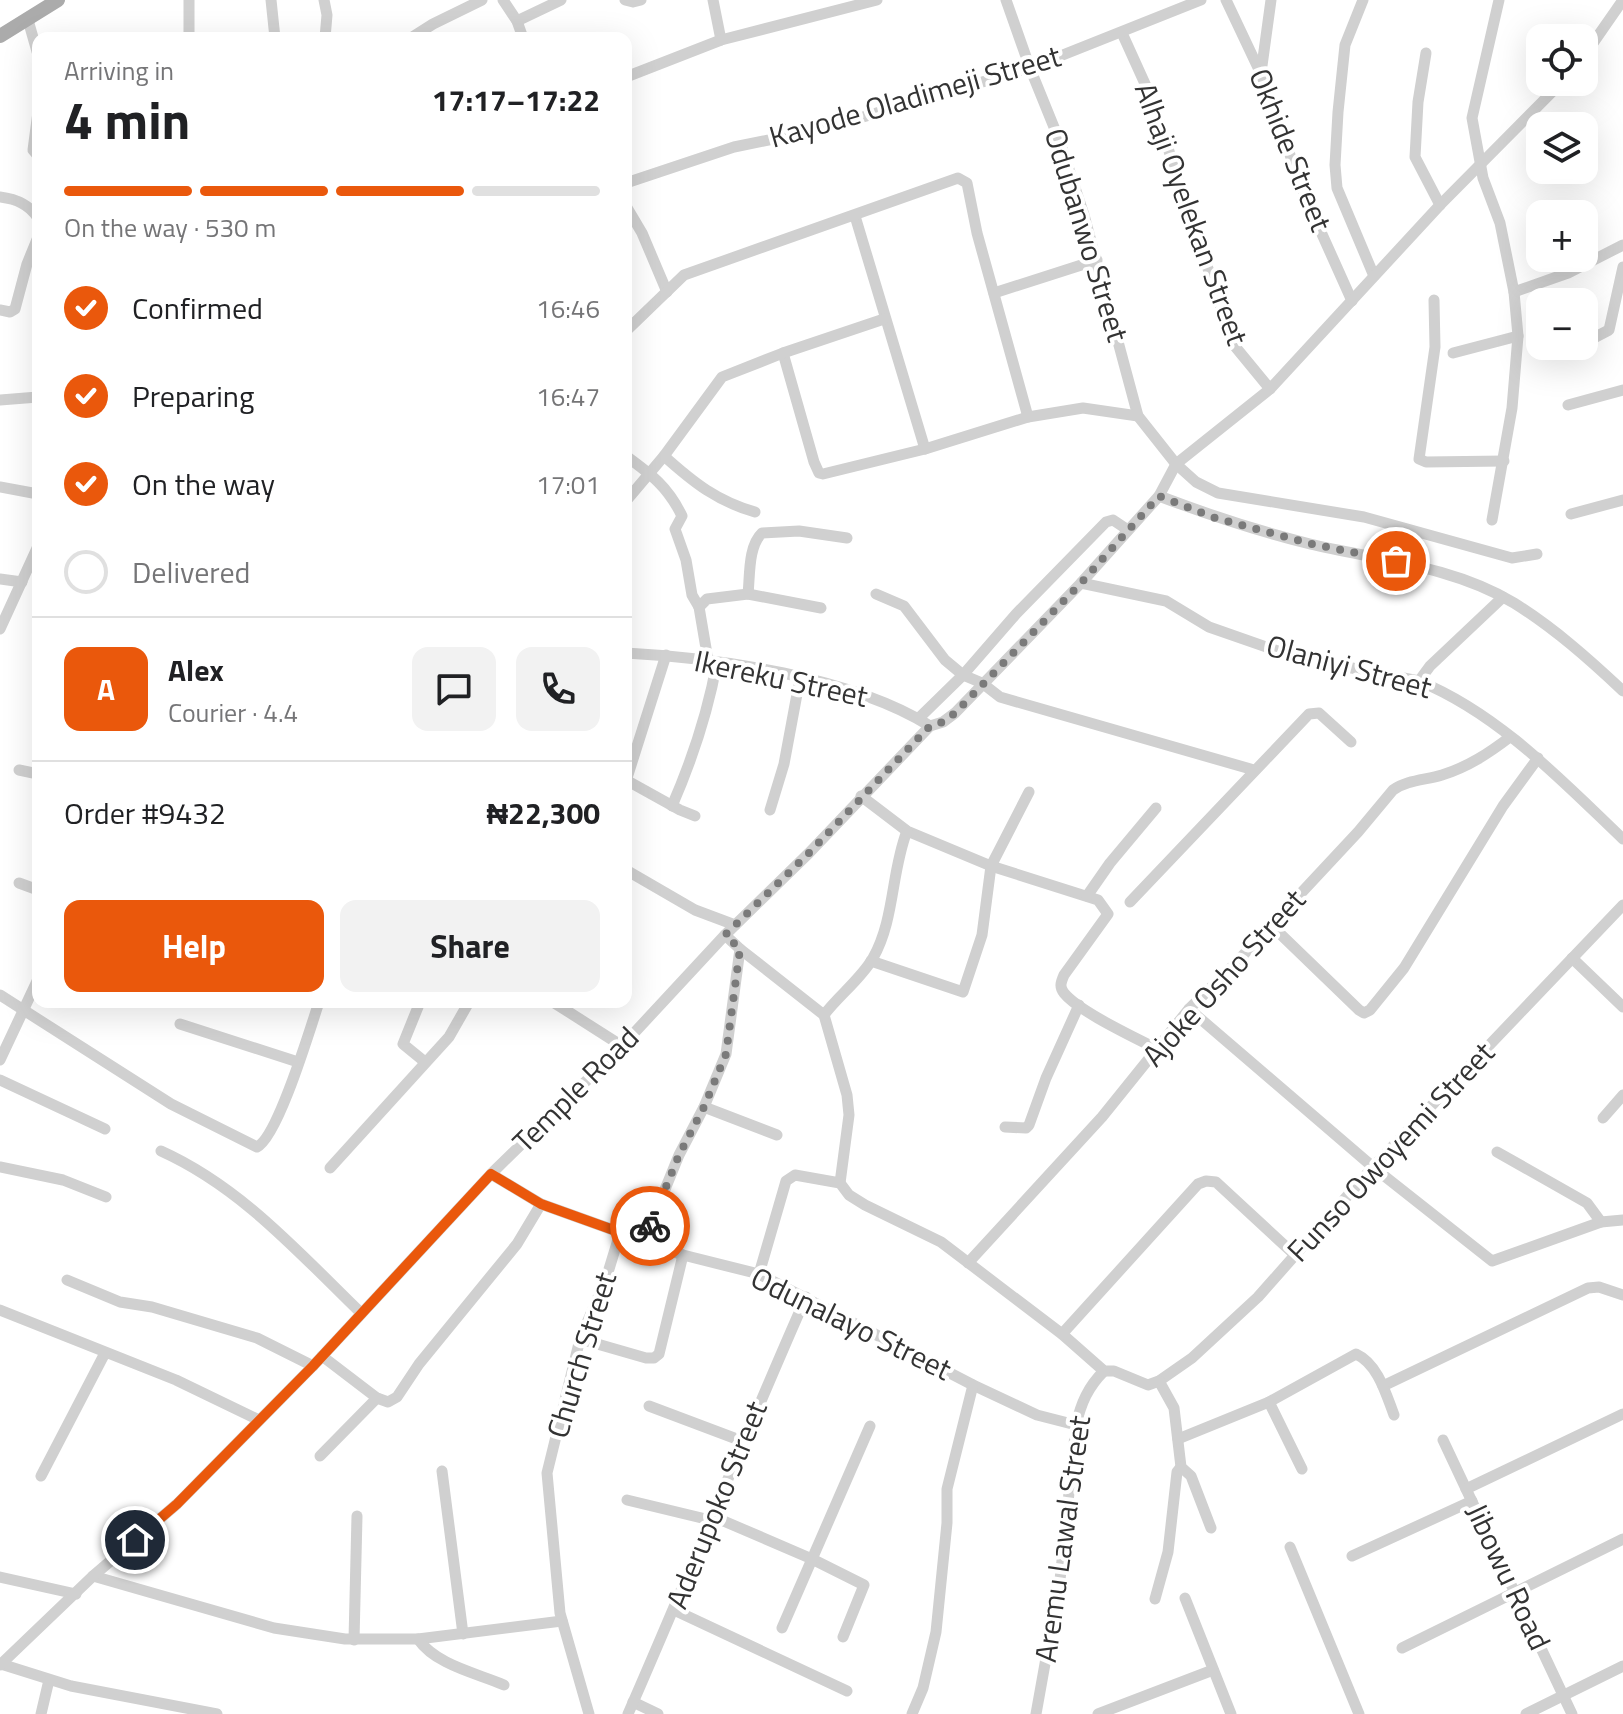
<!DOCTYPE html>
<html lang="en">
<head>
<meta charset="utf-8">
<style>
  :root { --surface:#fff; --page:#f2f2f2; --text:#202124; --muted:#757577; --line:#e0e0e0; --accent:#ea580c }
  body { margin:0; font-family:"Titillium Web",sans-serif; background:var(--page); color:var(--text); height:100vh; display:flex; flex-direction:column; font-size:30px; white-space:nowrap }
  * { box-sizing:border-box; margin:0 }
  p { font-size:26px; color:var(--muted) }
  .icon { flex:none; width:44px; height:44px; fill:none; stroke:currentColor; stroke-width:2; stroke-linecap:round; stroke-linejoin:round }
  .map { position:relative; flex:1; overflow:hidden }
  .sheet { position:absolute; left:32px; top:32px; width:600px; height:976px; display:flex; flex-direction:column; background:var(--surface); border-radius:16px; box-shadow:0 8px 32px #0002 }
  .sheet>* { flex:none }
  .buttons { position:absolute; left:1526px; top:24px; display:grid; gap:16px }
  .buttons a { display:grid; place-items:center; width:72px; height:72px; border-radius:16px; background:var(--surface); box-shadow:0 8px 32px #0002; font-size:40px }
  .pin { position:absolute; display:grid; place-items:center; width:68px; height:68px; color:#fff; margin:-34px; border:4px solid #fff; border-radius:50%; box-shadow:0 2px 8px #0007 }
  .courier { position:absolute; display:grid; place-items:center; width:80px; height:80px; margin:-40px; border:6px solid #ea580c; border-radius:50%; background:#fff; color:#222; box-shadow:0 2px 10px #0007 }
  .headline em { font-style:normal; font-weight:700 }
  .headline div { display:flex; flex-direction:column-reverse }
  .headline { display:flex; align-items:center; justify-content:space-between; height:136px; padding:0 32px }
  h1 { font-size:52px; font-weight:700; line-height:60px }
  .bar { display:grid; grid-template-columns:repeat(4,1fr); gap:12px 8px; align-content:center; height:96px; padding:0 32px }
  .bar i { height:10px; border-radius:6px; background:var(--line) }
  .bar .current { background:var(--accent) }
  .bar p { grid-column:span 4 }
  .line { display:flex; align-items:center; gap:20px; padding:0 32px; border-top:2px solid var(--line) }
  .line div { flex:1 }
  .round { display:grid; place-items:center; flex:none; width:84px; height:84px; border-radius:16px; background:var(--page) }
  ol { padding:0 32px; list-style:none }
  li { display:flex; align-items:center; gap:24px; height:88px }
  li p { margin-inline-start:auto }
  li .icon { padding:8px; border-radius:50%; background:var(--accent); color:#fff; stroke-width:4 }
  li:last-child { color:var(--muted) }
  li i { width:44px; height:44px; border:4px solid var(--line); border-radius:50% }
  .button { display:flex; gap:16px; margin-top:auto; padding:16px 32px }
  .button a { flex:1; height:92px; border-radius:16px; background:var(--accent); color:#fff; font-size:32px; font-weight:700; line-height:92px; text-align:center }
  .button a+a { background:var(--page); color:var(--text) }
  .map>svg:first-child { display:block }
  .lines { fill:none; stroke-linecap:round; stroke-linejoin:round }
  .minor { stroke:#d0d0d0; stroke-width:11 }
  .major { stroke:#ababab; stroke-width:14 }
  .done { stroke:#7a7a7a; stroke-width:8; stroke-dasharray:0 14.4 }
  .route { stroke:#ea580c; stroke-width:10 }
  .labels { text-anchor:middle; stroke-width:8; stroke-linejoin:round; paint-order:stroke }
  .street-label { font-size:30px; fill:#333; stroke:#fff }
</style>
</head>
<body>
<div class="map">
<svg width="1623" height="1714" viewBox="0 0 1623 1714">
  <rect width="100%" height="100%" fill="#fff"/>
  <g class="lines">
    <g class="minor">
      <path d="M271,0L275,38"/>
      <path d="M324,0L327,15L325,38"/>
      <path d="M503,0L517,21"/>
      <path d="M625,0L633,2L641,0"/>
      <path d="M713,0L721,40"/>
      <path d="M1006,0L1030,68L1060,142L1084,215L1138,416L1176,464L1196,482L1218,493L1364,517L1512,558L1537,554"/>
      <path d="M1226,0L1261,74L1304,194L1352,301"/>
      <path d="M1363,0L1345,45L1338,112L1335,165L1337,188L1374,276"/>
      <path d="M28,20L38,55"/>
      <path d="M1122,33L1151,97L1233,344L1270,389"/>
      <path d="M189,38V0"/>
      <path d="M411,38L433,24L482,0"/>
      <path d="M523,38L517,21L561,0"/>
      <path d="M1426,53L1418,102L1415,157L1440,205"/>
      <path d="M1584,56L1623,0"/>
      <path d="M1261,73L1271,0"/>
      <path d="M626,77L721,40L877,0"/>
      <path d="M38,112L33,150L38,156"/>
      <path d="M626,183L734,147L822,129L1030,68L1201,0"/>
      <path d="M0,197C16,199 29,204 38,218"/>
      <path d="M626,206L642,233L667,292"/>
      <path d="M855,216L925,449"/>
      <path d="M1514,292L1568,273L1623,245"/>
      <path d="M994,293L1097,260"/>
      <path d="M1434,300L1435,347L1419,459L1426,462L1504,461"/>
      <path d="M0,310L10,312L15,309L27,264L38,237"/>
      <path d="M626,331L684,275L958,178L967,183L977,233L1028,417"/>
      <path d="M1584,343L1609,330L1623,267"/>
      <path d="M1570,348L1576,346"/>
      <path d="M783,353L814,462L819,473L823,474L925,449L1028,417L1083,408L1138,416"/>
      <path d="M1453,353L1518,336"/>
      <path d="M0,400L38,397"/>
      <path d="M1568,405L1623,390"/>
      <path d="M626,456C652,475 668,487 682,516L675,529L686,560L692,595L699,607"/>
      <path d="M664,456C694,483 717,501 755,512"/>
      <path d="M0,487L38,494"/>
      <path d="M1159,496C1209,515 1258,531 1310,544C1378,560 1453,566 1514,603C1554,628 1589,659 1623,691"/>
      <path d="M626,501L664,456L722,377L783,353L884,319"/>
      <path d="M1571,514L1623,500"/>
      <path d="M1492,520L1512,408L1518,336L1514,292L1500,223L1483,178L1472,118L1499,0"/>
      <path d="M0,579L22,582"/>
      <path d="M1081,583L1166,601L1209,627L1295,657L1419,681C1499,714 1561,780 1623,839"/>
      <path d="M748,594C750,576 748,546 762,533L799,531L847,538"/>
      <path d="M876,594L904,606L945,660L963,675L982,683L1000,697L1254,770"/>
      <path d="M0,629L38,546"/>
      <path d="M626,653C718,658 852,677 930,726"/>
      <path d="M708,660L699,607L707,599L748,594L821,608"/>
      <path d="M1419,681L1430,666L1503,597"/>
      <path d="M919,718L963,675L1016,614L1106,522L1113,520L1128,530"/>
      <path d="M19,770L38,774"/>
      <path d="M626,780L680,810L695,816"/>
      <path d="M626,781L666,655"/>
      <path d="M861,796L907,831L991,866L1098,900L1108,914L1064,975C1061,982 1059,987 1064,993C1078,1011 1134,1037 1157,1049"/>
      <path d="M672,806C692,760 708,712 717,662"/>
      <path d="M770,810L784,764L800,678"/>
      <path d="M626,870L695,910L735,925"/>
      <path d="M19,883L38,890"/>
      <path d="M1087,896L1110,863L1156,808"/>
      <path d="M1130,902L1309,714L1319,713L1351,742"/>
      <path d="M1271,925L1359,1010L1364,1013L1370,1010L1404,968L1503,806L1538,758"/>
      <path d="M740,949L824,1015L847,1095L849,1115L840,1183"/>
      <path d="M1572,958L1623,1007"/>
      <path d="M871,961L963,992L982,935L991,866L1029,792"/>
      <path d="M0,995L171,1104L257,1147C278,1137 310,1029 319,1002"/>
      <path d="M420,1002L403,1044L425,1062"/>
      <path d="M553,1002L622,1046"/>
      <path d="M1189,1009L1373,1167L1492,1261L1601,1222L1623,1220"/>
      <path d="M824,1015C838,996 861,979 873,958C895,919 891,872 907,831"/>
      <path d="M180,1024L298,1062"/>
      <path d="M0,1060L38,979"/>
      <path d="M0,1080L105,1129"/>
      <path d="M704,1107L777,1135"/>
      <path d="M1603,1118L1623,1095"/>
      <path d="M1005,1127L1026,1128L1029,1125L1046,1078L1079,1005"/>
      <path d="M161,1151C241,1187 299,1253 361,1313"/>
      <path d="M1497,1152L1587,1203L1601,1222"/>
      <path d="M0,1167L63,1180L106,1197"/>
      <path d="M330,1168L449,1037L469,1002"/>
      <path d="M491,1174L541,1204L683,1255L759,1274L973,1385L1037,1415L1076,1425"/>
      <path d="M644,1241L679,1155L704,1107L726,1054L740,949L725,935"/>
      <path d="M968,1263L1102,1117L1189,1009L1233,966L1358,832L1393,790C1407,780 1426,780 1442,775C1468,767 1489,753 1510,737"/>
      <path d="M759,1274L786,1181L795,1175L840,1183L849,1195L865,1205L941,1242L1062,1334L1104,1371H1114L1148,1385L1159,1381L1192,1358L1258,1297L1373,1167L1623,905"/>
      <path d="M67,1280L120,1302L152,1307L257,1338L313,1366"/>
      <path d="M0,1310L176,1380L259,1420"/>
      <path d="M1062,1334L1198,1184L1206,1181L1216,1182L1295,1255"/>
      <path d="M580,1339L646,1358H654L659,1354L683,1255"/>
      <path d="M322,1356L377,1398L388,1402L397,1397L419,1364L517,1244L541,1204"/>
      <path d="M1159,1381L1174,1408L1181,1467L1191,1476L1211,1528"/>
      <path d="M1383,1386L1588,1288L1599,1287L1623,1295"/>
      <path d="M1269,1402L1302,1469"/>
      <path d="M649,1406L742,1441"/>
      <path d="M1178,1439L1269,1402L1356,1354C1378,1364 1386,1394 1394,1415"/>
      <path d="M1443,1440L1572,1714"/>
      <path d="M320,1456L377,1398"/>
      <path d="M442,1471L463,1634"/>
      <path d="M41,1476L105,1353"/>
      <path d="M1466,1489L1623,1414"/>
      <path d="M627,1500L710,1520"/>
      <path d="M712,1516L812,1559L864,1585L843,1637"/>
      <path d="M1290,1547L1359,1714"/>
      <path d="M1352,1556L1472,1501"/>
      <path d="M93,1576L274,1628L345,1639H418L562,1621"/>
      <path d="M0,1577L76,1594"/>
      <path d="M1185,1598L1231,1714"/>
      <path d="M1155,1599L1168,1552L1177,1472L1181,1467"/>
      <path d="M674,1610L847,1691"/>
      <path d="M782,1628L870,1426"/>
      <path d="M418,1639C436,1665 476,1673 504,1685"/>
      <path d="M354,1640L357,1516"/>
      <path d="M1402,1648L1623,1539"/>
      <path d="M1,1664L71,1686L217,1714"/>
      <path d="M0,1665L93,1576L177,1504L313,1366L491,1174L622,1046L725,935L809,853L930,726L943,722L955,713L1081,583L1159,496L1176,464L1270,389L1440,205L1562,82"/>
      <path d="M633,1702L658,1714"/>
      <path d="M41,1714L49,1680"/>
      <path d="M589,1714L560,1613L547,1473L580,1339L606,1279L620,1233"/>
      <path d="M628,1714C689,1575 745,1435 806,1297"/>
      <path d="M912,1714L923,1688L936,1632L947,1523V1489L973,1385"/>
      <path d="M1036,1714L1060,1580L1076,1425C1081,1403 1088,1387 1104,1371"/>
      <path d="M1098,1714L1213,1670"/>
      <path d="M1526,1714L1623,1666"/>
    </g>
    <path class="major" d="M0,36L58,0"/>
  </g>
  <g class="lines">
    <path class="done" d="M650,1226L679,1155L704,1107L726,1054L740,949L725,935L809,853L930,726L943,722L955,713L1081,583L1159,496L1215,518L1312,544L1396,561"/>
    <path class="route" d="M135,1540L177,1504L313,1366L491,1174L541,1204L644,1241L650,1226"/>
  </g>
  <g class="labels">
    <g class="street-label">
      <text transform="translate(915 97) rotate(-16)" y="10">Kayode Oladimeji Street</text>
      <text transform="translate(1290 150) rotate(68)" y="10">Okhide Street</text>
      <text transform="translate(1191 214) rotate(70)" y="10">Alhaji Oyelekan Street</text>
      <text transform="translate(1086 235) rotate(73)" y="10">Odubanwo Street</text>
      <text transform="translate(1349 667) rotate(15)" y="10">Olaniyi Street</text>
      <text transform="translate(781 679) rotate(12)" y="10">Ikereku Street</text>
      <text transform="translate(1224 978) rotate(-48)" y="10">Ajoke Osho Street</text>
      <text transform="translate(576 1090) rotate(-45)" y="10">Temple Road</text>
      <text transform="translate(1391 1152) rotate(-47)" y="10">Funso Owoyemi Street</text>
      <text transform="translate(851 1324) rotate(26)" y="10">Odunalayo Street</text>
      <text transform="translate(582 1355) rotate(-73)" y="10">Church Street</text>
      <text transform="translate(717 1505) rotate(-68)" y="10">Aderupoko Street</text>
      <text transform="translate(1063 1539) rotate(-82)" y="10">Aremu Lawal Street</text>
      <text transform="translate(1508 1577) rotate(65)" y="10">Jibowu Road</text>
    </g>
  </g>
</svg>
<div class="buttons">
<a><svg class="icon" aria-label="locate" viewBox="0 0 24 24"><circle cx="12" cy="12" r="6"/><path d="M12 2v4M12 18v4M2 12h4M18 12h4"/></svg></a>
<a><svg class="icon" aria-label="layers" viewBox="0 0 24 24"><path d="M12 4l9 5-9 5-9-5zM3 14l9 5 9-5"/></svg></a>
<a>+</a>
<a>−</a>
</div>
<div class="pin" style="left:1396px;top:561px;background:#ea580c"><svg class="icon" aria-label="bag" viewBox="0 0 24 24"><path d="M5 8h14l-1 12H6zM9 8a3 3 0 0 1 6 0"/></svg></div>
<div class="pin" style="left:135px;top:1540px;background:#1f2937"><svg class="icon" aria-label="home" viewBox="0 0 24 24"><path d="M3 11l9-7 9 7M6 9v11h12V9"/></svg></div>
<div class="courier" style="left:650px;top:1226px"><svg class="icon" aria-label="bike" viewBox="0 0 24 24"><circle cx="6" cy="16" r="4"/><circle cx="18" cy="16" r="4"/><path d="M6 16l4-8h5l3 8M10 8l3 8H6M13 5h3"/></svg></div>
<section class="sheet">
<div class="headline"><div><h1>4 min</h1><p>Arriving in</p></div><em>17:17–17:22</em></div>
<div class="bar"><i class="current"></i><i class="current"></i><i class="current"></i><i></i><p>On the way · 530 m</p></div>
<ol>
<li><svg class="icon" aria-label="check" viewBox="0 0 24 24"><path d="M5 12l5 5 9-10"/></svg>Confirmed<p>16:46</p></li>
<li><svg class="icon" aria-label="check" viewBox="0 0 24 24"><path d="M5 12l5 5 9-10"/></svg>Preparing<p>16:47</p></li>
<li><svg class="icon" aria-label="check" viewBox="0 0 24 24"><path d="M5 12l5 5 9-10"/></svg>On the way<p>17:01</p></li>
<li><i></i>Delivered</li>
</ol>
<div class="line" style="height:144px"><b class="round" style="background:var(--accent);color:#fff">A</b><div><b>Alex</b><p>Courier · 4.4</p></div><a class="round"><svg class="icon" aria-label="chat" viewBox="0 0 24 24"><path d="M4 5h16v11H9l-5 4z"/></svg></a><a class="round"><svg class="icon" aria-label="phone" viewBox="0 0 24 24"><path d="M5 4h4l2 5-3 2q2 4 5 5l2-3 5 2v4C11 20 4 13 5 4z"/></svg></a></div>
<div class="line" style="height:104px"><div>Order #9432</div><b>₦22,300</b></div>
<div class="button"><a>Help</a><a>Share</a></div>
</section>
</div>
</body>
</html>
